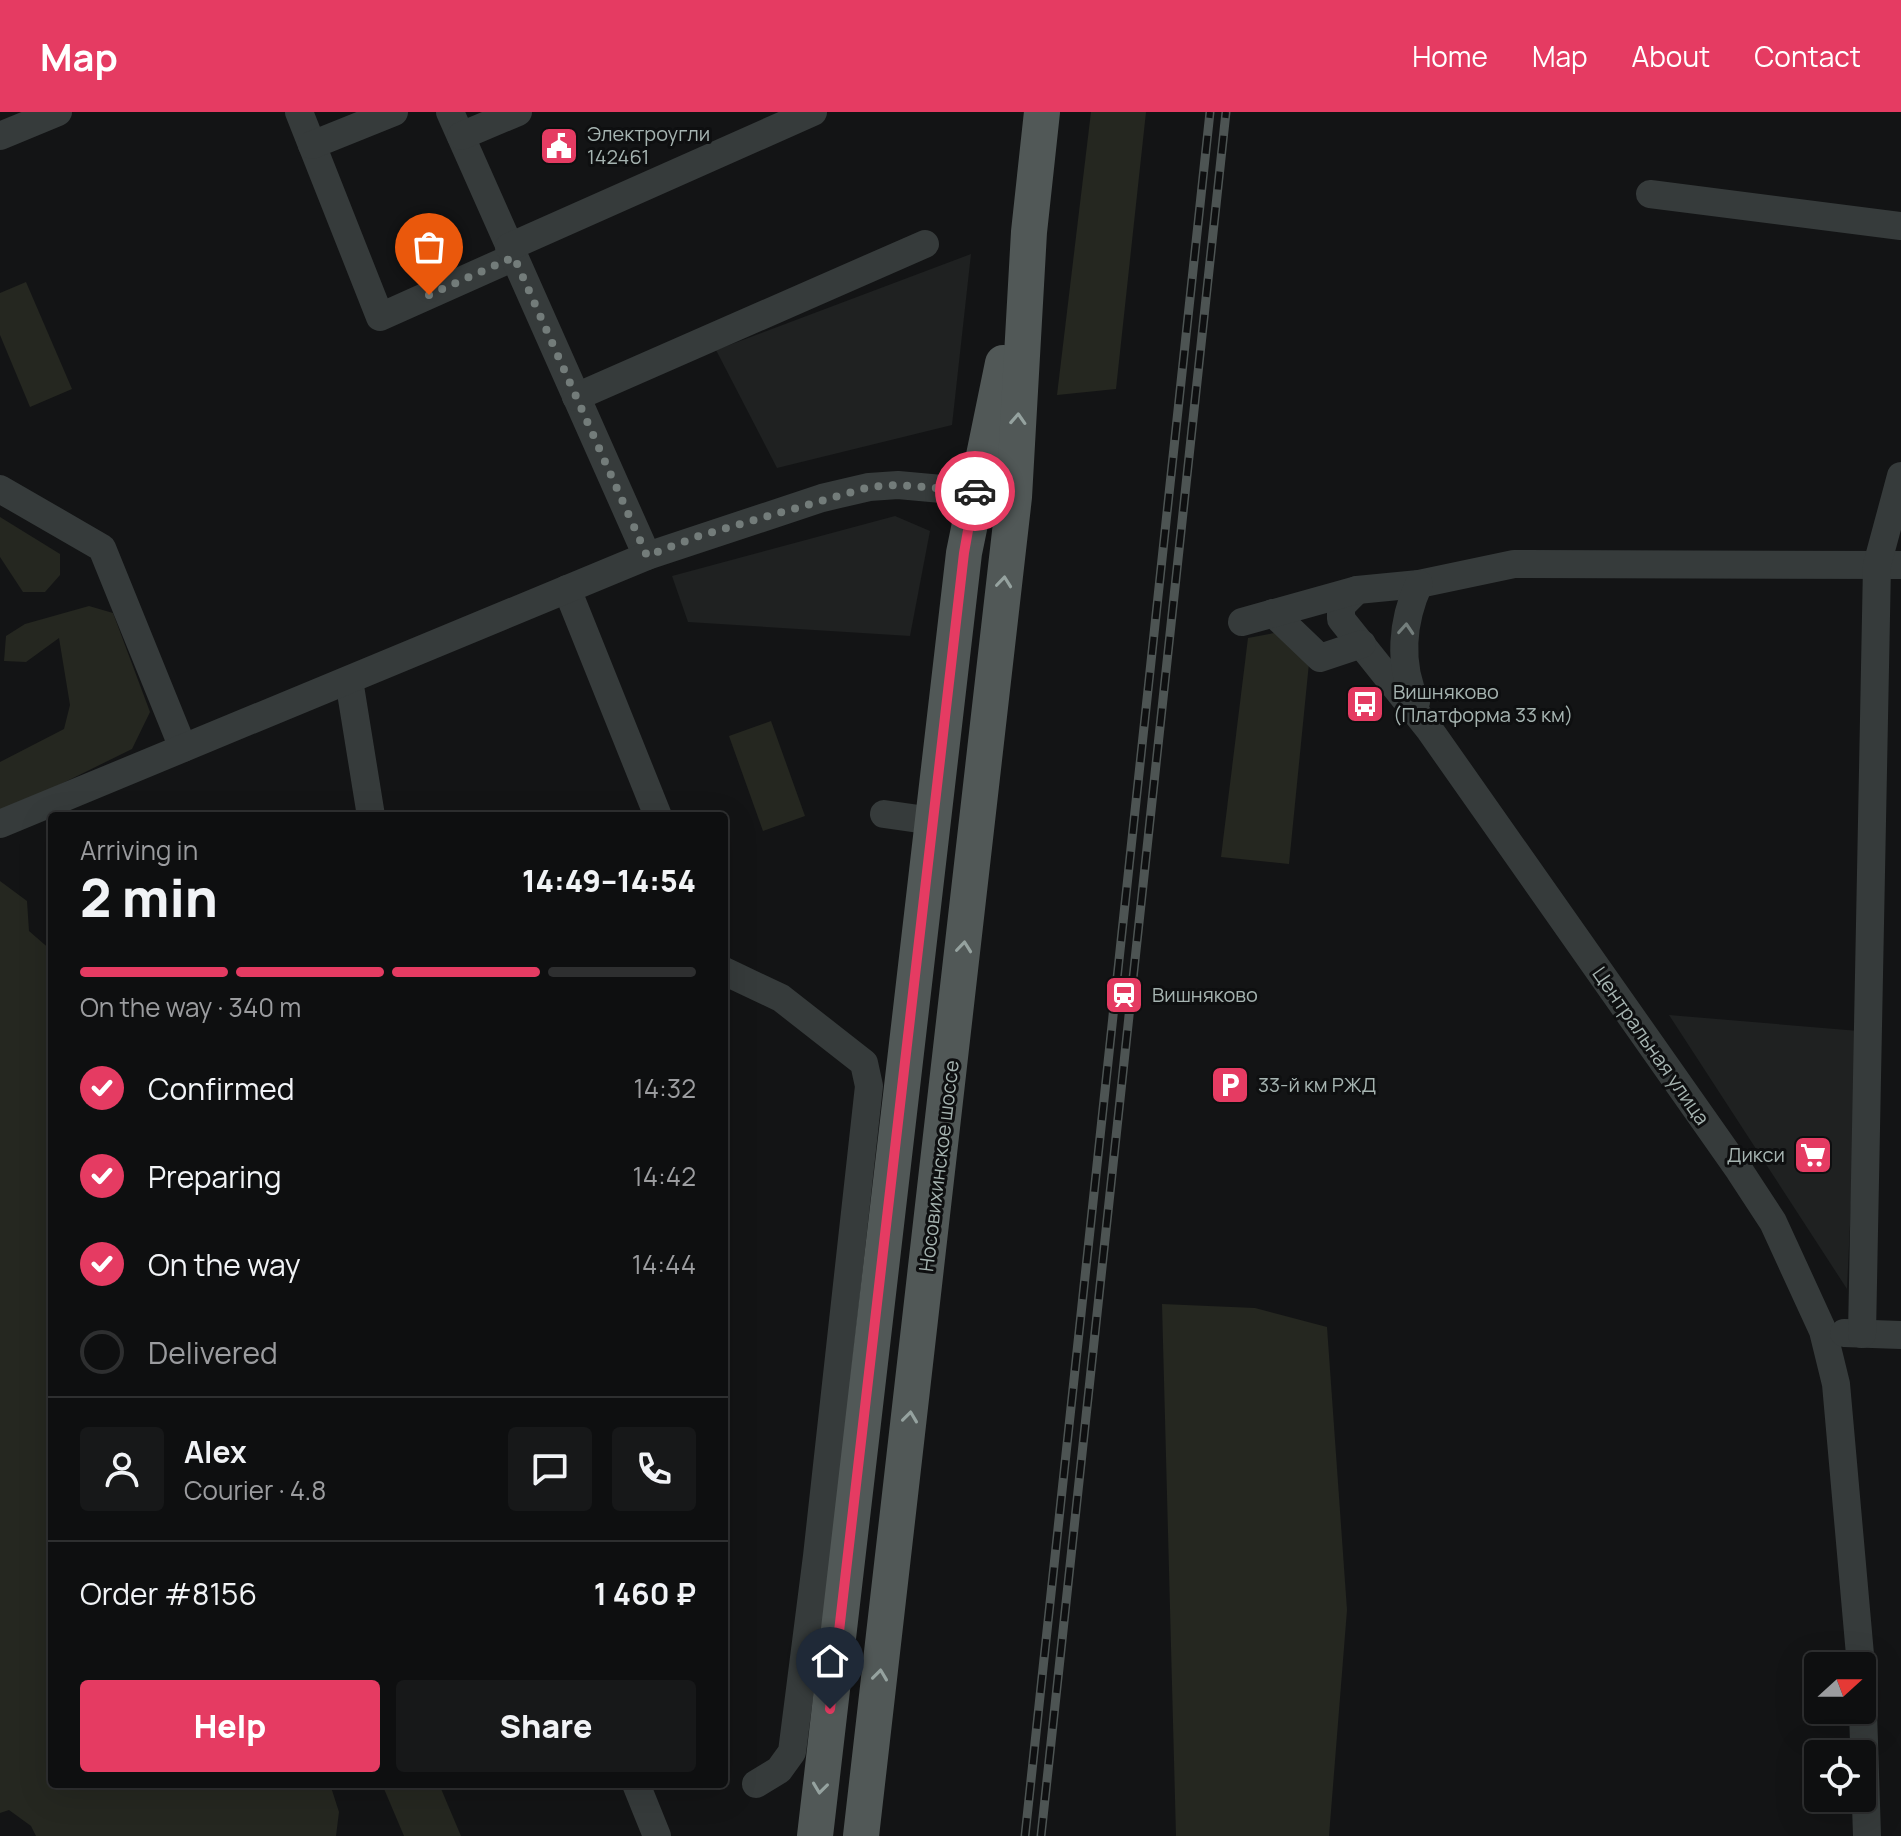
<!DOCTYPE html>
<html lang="en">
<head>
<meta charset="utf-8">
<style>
  :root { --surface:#0e0f10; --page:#171819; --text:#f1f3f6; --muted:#9b9c9f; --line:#2e2f30; --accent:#e53b62 }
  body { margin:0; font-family:Manrope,sans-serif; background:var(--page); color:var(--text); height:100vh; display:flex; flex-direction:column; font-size:30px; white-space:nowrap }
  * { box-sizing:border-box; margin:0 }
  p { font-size:26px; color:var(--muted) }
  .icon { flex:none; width:44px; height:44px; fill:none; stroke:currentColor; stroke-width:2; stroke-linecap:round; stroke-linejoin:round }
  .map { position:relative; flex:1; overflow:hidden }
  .sheet { position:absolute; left:48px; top:700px; width:680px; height:976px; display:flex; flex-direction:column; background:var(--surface); border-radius:8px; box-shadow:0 8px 32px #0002,0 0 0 2px var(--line) }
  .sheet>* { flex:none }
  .needle { width:52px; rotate:69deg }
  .controls { position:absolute; left:1804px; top:1540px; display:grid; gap:16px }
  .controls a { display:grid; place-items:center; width:72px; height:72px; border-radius:8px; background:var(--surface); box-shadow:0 8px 32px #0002,0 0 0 2px var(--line); font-size:40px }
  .pin { position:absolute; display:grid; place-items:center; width:68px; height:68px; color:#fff; margin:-82px -34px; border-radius:50% 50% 50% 0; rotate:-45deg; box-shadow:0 0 8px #0007 }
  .pin .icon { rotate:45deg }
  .courier { position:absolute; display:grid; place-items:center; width:80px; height:80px; margin:-40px; border:6px solid #e53b62; border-radius:50%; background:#fff; color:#222; box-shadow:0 2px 10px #0007 }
  .head em { font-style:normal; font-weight:800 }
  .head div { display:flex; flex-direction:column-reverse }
  .head { display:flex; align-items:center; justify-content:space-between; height:136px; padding:0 32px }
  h1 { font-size:52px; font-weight:800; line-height:60px }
  .bar { display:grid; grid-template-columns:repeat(4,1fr); gap:12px 8px; align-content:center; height:96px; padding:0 32px }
  .bar i { height:10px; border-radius:6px; background:var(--line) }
  .bar .current { background:var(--accent) }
  .bar p { grid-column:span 4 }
  .line { display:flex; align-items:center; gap:20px; padding:0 32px; border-top:2px solid var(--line) }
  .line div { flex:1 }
  .round { display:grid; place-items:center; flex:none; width:84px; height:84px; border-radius:8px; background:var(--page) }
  ol { padding:0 32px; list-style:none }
  li { display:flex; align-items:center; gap:24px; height:88px }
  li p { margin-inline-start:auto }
  li .icon { padding:8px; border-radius:50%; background:var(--accent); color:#fff; stroke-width:4 }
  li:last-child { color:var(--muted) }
  li i { width:44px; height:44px; border:4px solid var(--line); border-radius:50% }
  .action { display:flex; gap:16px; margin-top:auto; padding:16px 32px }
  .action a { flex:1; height:92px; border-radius:8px; background:var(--accent); color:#fff; font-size:32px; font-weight:800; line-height:92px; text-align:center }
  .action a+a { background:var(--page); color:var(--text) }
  header { display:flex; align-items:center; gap:48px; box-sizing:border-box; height:112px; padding:0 40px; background:var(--accent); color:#fff }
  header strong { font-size:38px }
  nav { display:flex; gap:44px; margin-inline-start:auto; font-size:28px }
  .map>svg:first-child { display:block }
  .built { fill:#1f2121 }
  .green { fill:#252720 }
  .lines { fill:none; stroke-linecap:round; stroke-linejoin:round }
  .minor { stroke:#363b3b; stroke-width:28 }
  .major { stroke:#515857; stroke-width:36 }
  .rail-casing { stroke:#4d5453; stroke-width:9 }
  .rail { stroke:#0e0f10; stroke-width:6; stroke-dasharray:18; stroke-linecap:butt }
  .oneway { stroke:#95a29f }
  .oneway2 { stroke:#747e7c }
  .done { stroke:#737c7a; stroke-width:8; stroke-dasharray:0 14.4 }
  .route { stroke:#e53b62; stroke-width:10 }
  .labels { text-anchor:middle; stroke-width:6; stroke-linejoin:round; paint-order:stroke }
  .poi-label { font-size:20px; fill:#a6b4b1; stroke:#0e0f10; text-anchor:start }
  .street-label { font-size:20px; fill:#a6b4b1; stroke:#0e0f10 }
</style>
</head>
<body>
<header>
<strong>Map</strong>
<nav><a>Home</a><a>Map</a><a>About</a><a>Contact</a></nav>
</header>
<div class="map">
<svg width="1901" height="1724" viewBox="0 0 1901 1724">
  <rect width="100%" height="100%" fill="#131415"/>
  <g class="built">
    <path d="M971,142L952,313L777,356L716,238Z"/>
    <path d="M895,404L930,419L910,524L688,510L672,464Z"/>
    <path d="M1669,903L1859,919L1847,1177Z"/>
  </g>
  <g class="green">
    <path d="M1091,0H1146L1116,277L1057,283Z"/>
    <path d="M26,170L72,277L30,295L0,223V181Z"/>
    <path d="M0,405L60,442V463L45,480H23L0,445Z"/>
    <path d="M89,494L113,501L150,600L132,637L0,702V650L64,617L70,593L59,526L26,550L4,549L6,524L25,512Z"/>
    <path d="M1274,521L1309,551L1289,752L1221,745L1248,526Z"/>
    <path d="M771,609L805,704L763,719L729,624Z"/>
    <path d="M0,769L27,789L29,819L52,839V1672H330L339,1700L336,1724H36L31,1714L9,1698L0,1701Z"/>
    <path d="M1162,1192L1255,1196L1327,1215L1347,1498L1329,1724H1176Z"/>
    <path d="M382,1672H439L461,1724H404Z"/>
  </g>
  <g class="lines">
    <g class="minor">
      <path d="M299,0L380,205L514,145"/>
      <path d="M450,0L647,444"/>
      <path d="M0,24L58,0"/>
      <path d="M461,24L518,0"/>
      <path d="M312,33L394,0"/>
      <path d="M1650,82L1901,114"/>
      <path d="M509,135L813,0"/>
      <path d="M576,285L925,132"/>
      <path d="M0,377L102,436L183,636"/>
      <path d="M567,477L658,704"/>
      <path d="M1357,478L1341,494V507L1429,617L1739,1058L1773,1110L1823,1219L1836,1272L1861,1554"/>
      <path d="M1273,501L1320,546L1362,532"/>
      <path d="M1242,510L1357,478L1419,472L1514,452L1901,453"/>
      <path d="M349,568L371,704"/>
      <path d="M1416,590C1398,552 1402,509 1419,472"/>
      <path d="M884,702L933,709"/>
      <path d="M0,712L647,444L822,386L869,375L898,373L997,382"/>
      <path d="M724,859L781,886L864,951L869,974L817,1444L792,1640L779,1658L756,1672"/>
      <path d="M1844,1221L1901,1223"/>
      <path d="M1862,1222L1877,453L1901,364"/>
      <path d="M1862,1568L1867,1724"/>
      <path d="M636,1672L657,1724"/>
    </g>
    <g class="major">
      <path d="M815,1724L964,441L1003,251"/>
      <path d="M861,1724L1014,385L1029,120L1042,0"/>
    </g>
    <g class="rail-casing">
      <g id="rail">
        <path d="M1025,1724L1210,0"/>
        <path d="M1041,1724L1226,0"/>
      </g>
    </g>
    <use href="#rail" class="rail"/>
  </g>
  <defs><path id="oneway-chevron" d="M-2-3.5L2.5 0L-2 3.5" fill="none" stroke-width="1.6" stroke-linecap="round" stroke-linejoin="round" transform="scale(2)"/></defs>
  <g class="oneway">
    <use href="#oneway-chevron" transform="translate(1018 307) rotate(-87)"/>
    <use href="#oneway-chevron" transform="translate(1004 470) rotate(-84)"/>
    <use href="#oneway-chevron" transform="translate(964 835) rotate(-84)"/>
    <use href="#oneway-chevron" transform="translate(910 1305) rotate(-83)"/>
    <use href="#oneway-chevron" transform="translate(880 1563) rotate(-83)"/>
    <use href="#oneway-chevron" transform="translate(820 1676) rotate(97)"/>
  </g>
  <use class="oneway2" href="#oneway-chevron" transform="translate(1406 517) rotate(-86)"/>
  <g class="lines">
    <path class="done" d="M429,183L514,145L647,444L696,425L869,375L898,373L975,379"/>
    <path class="route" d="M830,1597L964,441L975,379"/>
  </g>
  <defs>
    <g id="civic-square" transform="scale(2)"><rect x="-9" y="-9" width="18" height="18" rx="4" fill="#e53b62" stroke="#0e0f10"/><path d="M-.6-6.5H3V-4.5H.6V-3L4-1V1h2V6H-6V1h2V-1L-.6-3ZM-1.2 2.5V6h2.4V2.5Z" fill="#fff"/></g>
    <g id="bus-square" transform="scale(2)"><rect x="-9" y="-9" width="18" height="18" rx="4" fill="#e53b62" stroke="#0e0f10"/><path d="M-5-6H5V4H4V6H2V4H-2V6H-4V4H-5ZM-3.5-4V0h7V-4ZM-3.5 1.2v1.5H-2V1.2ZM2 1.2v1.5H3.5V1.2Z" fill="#fff"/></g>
    <g id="station-square" transform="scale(2)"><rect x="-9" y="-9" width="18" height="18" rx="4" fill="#e53b62" stroke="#0e0f10"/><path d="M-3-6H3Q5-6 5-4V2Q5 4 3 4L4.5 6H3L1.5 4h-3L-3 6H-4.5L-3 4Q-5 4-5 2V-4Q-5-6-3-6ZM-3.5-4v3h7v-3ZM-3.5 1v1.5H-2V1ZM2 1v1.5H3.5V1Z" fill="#fff"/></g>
    <g id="parking-square" transform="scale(2)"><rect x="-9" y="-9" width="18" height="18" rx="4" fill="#e53b62" stroke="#0e0f10"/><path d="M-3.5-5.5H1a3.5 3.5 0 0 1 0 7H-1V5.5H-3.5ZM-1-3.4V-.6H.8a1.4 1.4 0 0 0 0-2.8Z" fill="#fff"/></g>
    <g id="supermarket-square" transform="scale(2)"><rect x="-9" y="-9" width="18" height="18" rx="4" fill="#e53b62" stroke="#0e0f10"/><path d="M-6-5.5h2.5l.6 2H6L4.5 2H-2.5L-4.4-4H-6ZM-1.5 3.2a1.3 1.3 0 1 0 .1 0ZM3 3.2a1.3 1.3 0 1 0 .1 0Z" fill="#fff"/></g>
  </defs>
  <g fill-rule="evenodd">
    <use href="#civic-square" x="559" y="34"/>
    <use href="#bus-square" x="1365" y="592"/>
    <use href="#station-square" x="1124" y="883"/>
    <use href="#parking-square" x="1230" y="973"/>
    <use href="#supermarket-square" x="1813" y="1043"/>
  </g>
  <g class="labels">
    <g class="poi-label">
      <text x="587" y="29">Электроугли<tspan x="587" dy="23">142461</tspan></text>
      <text x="1393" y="587">Вишняково<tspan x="1393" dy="23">(Платформа 33 км)</tspan></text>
      <text x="1152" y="890">Вишняково</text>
      <text x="1258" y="980">33-й км РЖД</text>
      <text x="1785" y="1050" text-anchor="end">Дикси</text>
    </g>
    <g class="street-label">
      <text transform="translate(1651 934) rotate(55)" y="7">Центральная улица</text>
      <text transform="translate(939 1054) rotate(-83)" y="7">Носовихинское шоссе</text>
    </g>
  </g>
</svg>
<div class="controls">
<a><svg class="needle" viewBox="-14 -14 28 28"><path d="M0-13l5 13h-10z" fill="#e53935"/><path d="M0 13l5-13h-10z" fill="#9b9c9f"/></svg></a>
<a><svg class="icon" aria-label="locate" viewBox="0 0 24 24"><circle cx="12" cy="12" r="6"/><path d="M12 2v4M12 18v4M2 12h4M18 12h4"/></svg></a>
</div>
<div class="pin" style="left:429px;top:183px;background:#ea580c"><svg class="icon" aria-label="bag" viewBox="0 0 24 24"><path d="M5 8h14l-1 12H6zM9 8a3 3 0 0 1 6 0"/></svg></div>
<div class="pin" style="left:830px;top:1597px;background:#1f2937"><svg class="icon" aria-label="home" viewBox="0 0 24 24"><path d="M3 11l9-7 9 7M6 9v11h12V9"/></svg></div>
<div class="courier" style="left:975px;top:379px"><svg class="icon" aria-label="car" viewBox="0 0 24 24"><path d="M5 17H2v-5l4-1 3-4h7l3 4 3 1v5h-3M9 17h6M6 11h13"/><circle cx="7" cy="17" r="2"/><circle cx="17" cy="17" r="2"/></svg></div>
<section class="sheet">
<div class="head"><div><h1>2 min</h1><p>Arriving in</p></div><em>14:49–14:54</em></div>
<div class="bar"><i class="current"></i><i class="current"></i><i class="current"></i><i></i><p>On the way · 340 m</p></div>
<ol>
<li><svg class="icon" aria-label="check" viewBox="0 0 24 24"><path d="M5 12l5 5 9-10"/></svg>Confirmed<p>14:32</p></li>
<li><svg class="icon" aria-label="check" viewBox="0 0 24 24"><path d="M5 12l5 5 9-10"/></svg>Preparing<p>14:42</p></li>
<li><svg class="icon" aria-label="check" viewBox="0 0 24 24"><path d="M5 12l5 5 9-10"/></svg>On the way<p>14:44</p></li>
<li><i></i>Delivered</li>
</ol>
<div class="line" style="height:144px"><a class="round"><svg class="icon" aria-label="person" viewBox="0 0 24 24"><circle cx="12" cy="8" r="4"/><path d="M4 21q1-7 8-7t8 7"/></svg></a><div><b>Alex</b><p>Courier · 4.8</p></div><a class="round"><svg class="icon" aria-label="chat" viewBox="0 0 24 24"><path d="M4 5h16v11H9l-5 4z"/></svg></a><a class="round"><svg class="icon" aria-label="phone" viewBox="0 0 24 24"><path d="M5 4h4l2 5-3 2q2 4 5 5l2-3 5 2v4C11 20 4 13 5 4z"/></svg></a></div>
<div class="line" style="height:104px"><div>Order #8156</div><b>1 460 ₽</b></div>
<div class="action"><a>Help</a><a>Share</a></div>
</section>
</div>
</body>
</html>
